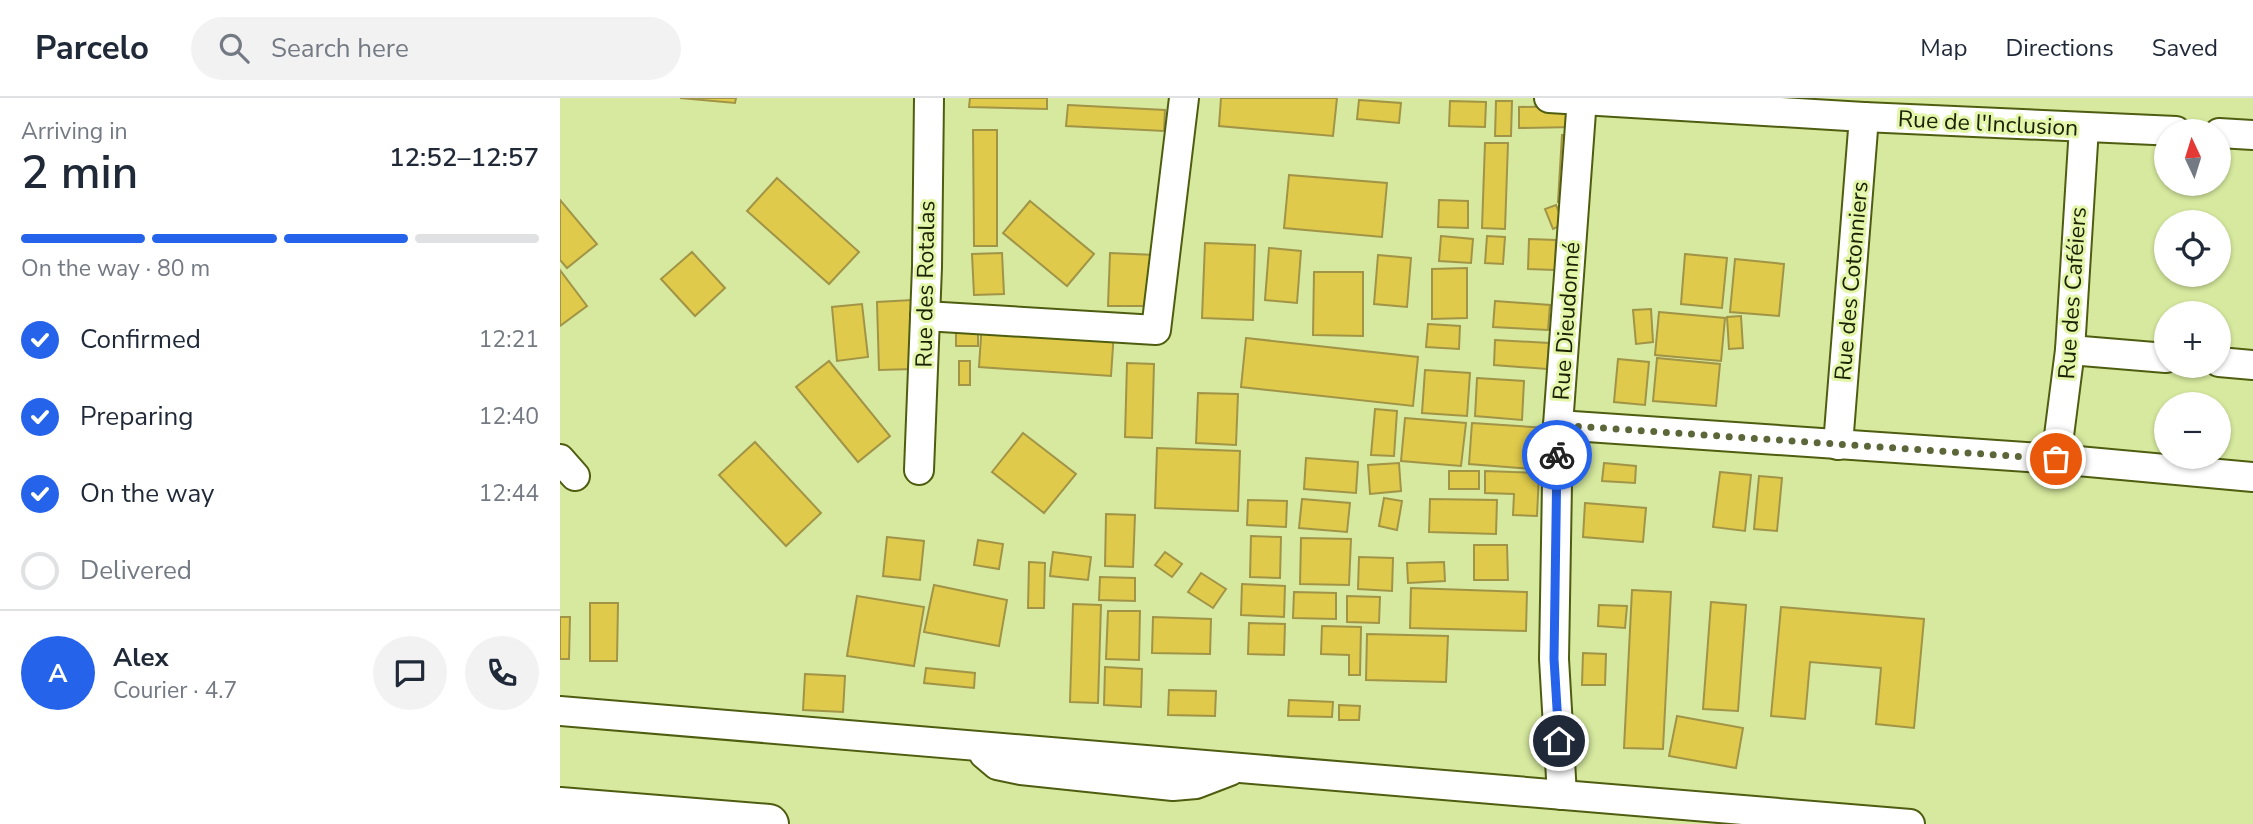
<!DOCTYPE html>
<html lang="en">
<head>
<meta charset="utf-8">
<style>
  :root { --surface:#fff; --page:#f2f2f3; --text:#1f2937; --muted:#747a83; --line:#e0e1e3; --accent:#2563eb }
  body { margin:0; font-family:"Nunito Sans",sans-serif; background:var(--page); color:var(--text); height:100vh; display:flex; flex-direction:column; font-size:26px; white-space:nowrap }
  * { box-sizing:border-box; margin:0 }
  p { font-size:23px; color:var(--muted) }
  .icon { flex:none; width:38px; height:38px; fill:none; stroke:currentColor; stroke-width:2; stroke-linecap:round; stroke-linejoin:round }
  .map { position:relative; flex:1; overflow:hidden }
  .drawer { display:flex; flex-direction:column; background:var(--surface); width:560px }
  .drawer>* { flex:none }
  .needle { width:46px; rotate:356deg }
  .controls { position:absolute; left:1594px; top:21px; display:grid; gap:14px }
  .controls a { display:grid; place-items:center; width:77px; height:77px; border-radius:50%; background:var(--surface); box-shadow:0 2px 5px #0004; font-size:35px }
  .pin { position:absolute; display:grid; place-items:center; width:60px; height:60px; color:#fff; margin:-30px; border:4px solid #fff; border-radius:50%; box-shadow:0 2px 7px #0007 }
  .courier { position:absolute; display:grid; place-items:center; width:70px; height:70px; margin:-35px; border:5px solid #2563eb; border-radius:50%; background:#fff; color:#222; box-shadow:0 2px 9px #0007 }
  .summary em { font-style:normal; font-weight:600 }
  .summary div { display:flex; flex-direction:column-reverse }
  .summary { display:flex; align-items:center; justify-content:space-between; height:119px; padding:0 21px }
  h1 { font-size:46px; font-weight:600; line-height:52px }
  .bar { display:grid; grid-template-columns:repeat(4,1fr); gap:10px 7px; align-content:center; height:84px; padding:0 21px }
  .bar i { height:9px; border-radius:5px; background:var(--line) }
  .bar .current { background:var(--accent) }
  .bar p { grid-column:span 4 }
  .line { display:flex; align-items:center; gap:18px; padding:0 21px; border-top:2px solid var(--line) }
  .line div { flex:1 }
  .round { display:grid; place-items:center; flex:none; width:74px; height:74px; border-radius:37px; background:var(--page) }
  ol { padding:0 21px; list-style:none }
  li { display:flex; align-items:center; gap:21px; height:77px }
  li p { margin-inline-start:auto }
  li .icon { padding:7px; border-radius:50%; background:var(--accent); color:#fff; stroke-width:4 }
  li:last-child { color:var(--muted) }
  li i { width:38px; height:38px; border:4px solid var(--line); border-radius:50% }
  header { display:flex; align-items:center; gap:42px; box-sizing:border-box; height:98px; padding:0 35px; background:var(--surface); border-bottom:2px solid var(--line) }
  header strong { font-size:33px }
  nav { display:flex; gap:38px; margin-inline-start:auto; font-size:24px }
  .search { width:490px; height:63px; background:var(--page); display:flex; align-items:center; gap:18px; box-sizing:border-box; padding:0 24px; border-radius:38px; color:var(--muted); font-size:26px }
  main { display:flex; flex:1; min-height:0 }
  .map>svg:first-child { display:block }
  .building { fill:#dfca4b; stroke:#a19447; stroke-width:2 }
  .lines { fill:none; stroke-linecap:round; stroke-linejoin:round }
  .minor-casing { stroke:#4f5d10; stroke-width:32 }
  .highway-casing { stroke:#4f5d10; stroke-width:42 }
  .minor { stroke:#fff; stroke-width:28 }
  .highway { stroke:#fff; stroke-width:38 }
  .done { stroke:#5c6739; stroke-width:7; stroke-dasharray:0 12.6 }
  .route { stroke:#2563eb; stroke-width:9 }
  .labels { text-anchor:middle; stroke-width:6; stroke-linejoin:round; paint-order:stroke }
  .street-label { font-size:23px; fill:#1b2103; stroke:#e3f6aa }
</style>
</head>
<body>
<header>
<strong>Parcelo</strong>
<div class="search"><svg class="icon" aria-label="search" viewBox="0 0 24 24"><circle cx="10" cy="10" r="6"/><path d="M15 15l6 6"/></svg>Search here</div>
<nav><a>Map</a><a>Directions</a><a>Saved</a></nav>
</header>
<main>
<section class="drawer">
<div class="summary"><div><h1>2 min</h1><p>Arriving in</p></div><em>12:52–12:57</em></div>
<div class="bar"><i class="current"></i><i class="current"></i><i class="current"></i><i></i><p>On the way · 80 m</p></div>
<ol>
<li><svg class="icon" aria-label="check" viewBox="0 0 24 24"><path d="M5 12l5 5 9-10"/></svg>Confirmed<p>12:21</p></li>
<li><svg class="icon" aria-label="check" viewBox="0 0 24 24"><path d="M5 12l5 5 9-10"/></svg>Preparing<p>12:40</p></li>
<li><svg class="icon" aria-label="check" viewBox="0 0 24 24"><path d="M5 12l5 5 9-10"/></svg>On the way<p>12:44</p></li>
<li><i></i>Delivered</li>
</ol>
<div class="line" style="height:126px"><b class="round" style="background:var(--accent);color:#fff">A</b><div><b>Alex</b><p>Courier · 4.7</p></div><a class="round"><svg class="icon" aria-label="chat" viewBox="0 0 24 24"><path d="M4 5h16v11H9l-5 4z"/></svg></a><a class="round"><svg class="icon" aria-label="phone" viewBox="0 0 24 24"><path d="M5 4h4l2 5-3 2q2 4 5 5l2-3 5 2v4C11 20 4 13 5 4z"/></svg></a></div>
</section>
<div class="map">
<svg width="1693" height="726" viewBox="0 0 1693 726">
  <rect width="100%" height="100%" fill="#d6e99e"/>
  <g class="building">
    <path d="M120,0H176L175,5Z"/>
    <path d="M410,0H487V11L409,9Z"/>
    <path d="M661,0H777L773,38L659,28Z"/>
    <path d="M799,2L841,5L839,25L797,21Z"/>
    <path d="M890,3L926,4L925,29L889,28Z"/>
    <path d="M936,3H952L951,38H935Z"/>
    <path d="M508,7L605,12L604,33L506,28Z"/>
    <path d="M1015,8V29L959,30V9Z"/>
    <path d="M413,32H437V148H414Z"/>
    <path d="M1002,37L1017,38L1012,105L998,104Z"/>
    <path d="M925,45H948L945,131L922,130Z"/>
    <path d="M729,77L827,85L822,139L724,130Z"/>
    <path d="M217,80L299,154L269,186L187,113Z"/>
    <path d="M0,102L37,146L7,170L0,162Z"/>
    <path d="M879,102L908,103V130L878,129Z"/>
    <path d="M470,103L534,156L507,188L443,135Z"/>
    <path d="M996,107L1004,126L993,131L985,111Z"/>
    <path d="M881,138L913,141L911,165L879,163Z"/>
    <path d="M927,138L945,139L943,166L925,165Z"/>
    <path d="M969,141L996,142L995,172L968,171Z"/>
    <path d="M645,145L695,147L693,222L642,220Z"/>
    <path d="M709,150L741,153L737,205L705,202Z"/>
    <path d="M132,154L165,190L135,218L101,181Z"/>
    <path d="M442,155L444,196L414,197L412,156Z"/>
    <path d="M550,155L596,157L595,208H548Z"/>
    <path d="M1125,156L1167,160L1162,210L1121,206Z"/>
    <path d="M818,157L851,160L847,209L814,206Z"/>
    <path d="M1175,161L1224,166L1219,218L1170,214Z"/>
    <path d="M907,170V220L872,221V171Z"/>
    <path d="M0,172L27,208L0,228Z"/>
    <path d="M754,174H803V238L753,237Z"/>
    <path d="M352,202L354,271L319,272L317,204Z"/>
    <path d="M935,203L990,207L988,232L933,229Z"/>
    <path d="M302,206L308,259L277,263L272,209Z"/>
    <path d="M1091,211L1093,244L1076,246L1073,212Z"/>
    <path d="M1099,214L1165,220L1161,263L1095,257Z"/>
    <path d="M1181,218L1183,250L1169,251L1167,219Z"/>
    <rect x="396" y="222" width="22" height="26"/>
    <path d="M422,224L554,233L551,278L419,269Z"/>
    <path d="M868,226L900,228L899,251L866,249Z"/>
    <path d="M686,240L858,259L853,308L681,289Z"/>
    <path d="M935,242L989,245L987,271L934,267Z"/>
    <path d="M1097,260L1160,266L1156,308L1093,303Z"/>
    <path d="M1058,261L1089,264L1085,307L1054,304Z"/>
    <path d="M269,263L330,338L298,364L236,289Z"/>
    <rect x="399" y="263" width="11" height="24"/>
    <path d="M567,265L594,266L592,340L565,339Z"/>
    <path d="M865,272L910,275L907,318L862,315Z"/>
    <path d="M917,280L964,283L962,322L915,318Z"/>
    <path d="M638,295L678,296L676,347L636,345Z"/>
    <path d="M815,311L837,313L834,358L811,357Z"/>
    <path d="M845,320L906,325L901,368L841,363Z"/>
    <path d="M912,325L987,330L984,372L909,366Z"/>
    <path d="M463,335L516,376L484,415L432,374Z"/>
    <path d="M195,344L261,415L226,448L159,377Z"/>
    <path d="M597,350L680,353L678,413L595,410Z"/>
    <path d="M746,360L798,364L796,395L744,391Z"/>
    <path d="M839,365L841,393L810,396L808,367Z"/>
    <path d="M1044,365L1076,368L1075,385L1042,383Z"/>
    <rect x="889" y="373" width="30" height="18"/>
    <path d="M925,373L979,375L977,418L953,417L954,396L925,395Z"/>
    <path d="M1160,374L1191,377L1185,433L1153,429Z"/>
    <path d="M1199,378L1222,380L1217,433L1194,431Z"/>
    <path d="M824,400L842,403L837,432L819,428Z"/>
    <path d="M742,401L790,405L787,434L739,430Z"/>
    <path d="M870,401L937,402L936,436L869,434Z"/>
    <path d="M688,402L727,403L726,429L687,427Z"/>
    <path d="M1025,405L1086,410L1083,444L1023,439Z"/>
    <path d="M546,416L575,417L573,469L545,468Z"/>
    <path d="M691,438L721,439L720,480L690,479Z"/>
    <path d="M327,439L364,443L360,482L323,478Z"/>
    <path d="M741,440L791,441L789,487L740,486Z"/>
    <path d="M418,442L443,446L439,471L414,467Z"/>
    <path d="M914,447H947L948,482H914Z"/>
    <path d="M493,454L531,459L528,482L490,478Z"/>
    <path d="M605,454L622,466L612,479L595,467Z"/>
    <path d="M799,459L833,460L832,493L798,491Z"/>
    <path d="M469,464L485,465L484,510H468Z"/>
    <path d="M884,464L885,483L848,485L847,465Z"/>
    <path d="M641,475L666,491L653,510L628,494Z"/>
    <path d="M540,479L575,480V503L539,502Z"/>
    <path d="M682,486L725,488L724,519L681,517Z"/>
    <path d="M374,487L447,502L439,548L364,534Z"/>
    <path d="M851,490L967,494L966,533L850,530Z"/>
    <path d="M1072,492L1111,494L1103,651L1064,650Z"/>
    <path d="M734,494L776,495V521L733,520Z"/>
    <path d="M297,498L364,509L354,568L287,558Z"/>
    <path d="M787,498L820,499L819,525L787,524Z"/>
    <path d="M1151,504L1186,507L1178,613L1143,611Z"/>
    <path d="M30,505H58L57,563H30Z"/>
    <path d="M513,506L541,507L538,605L510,604Z"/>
    <path d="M1039,507L1067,508L1065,530L1038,528Z"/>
    <path d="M1221,509L1364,521L1354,630L1316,626L1321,570L1250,564L1245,621L1211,618Z"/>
    <path d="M548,513H580L579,562L546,561Z"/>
    <path d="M0,519H10L9,561H0Z"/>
    <path d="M593,519L651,521L650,556L592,555Z"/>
    <path d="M689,525L725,526L724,557L688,556Z"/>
    <path d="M762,528L801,529L800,577H789V557L761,556Z"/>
    <path d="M807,536L888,538L886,584L806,582Z"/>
    <path d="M1023,555L1046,556L1045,587H1022Z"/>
    <path d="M545,569L582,571L581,609L544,607Z"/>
    <path d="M366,570L415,575L414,590L364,585Z"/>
    <path d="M245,576L285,578L283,614L243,612Z"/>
    <path d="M609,592L656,593L655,618L608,617Z"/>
    <path d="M729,602L773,604L772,619L728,618Z"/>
    <path d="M779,607L800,608L799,622H779Z"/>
    <path d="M1117,618L1183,630L1176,670L1109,658Z"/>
  </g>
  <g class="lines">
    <g class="minor-casing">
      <g id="minor">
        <path d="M989,0L1304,19L1616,33"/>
        <path d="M1659,35L1693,37"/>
        <path d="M365,218L596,232L624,0"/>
        <path d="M1510,252L1606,260"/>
        <path d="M1659,264L1693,267"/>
        <path d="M998,327L1496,361L1693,379"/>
        <path d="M1278,347L1304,19"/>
        <path d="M0,361L15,378"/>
        <path d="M1496,361L1510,252L1524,29"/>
        <path d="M359,372L367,169L369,0"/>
        <path d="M0,613L1350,726"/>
        <path d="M424,656L437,667L461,672L613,688L636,686L670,673"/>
        <path d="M1002,697L994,561L998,327L1022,0"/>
      </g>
    </g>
    <g class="highway-casing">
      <path id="highway" d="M0,709L209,726"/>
    </g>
    <use href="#minor" class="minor"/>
    <use href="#highway" class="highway"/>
  </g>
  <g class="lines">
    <path class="done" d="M997,357L998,327L1496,361"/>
    <path class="route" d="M997,357L994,561L999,643"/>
  </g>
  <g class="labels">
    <g class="street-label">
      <text transform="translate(1428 25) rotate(3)" y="8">Rue de l'Inclusion</text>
      <text transform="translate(1291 183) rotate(-85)" y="8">Rue des Cotonniers</text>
      <text transform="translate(365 186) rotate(-89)" y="8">Rue des Rotalas</text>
      <text transform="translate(1512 195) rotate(-86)" y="8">Rue des Caféiers</text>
      <text transform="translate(1006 223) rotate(-86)" y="8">Rue Dieudonné</text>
    </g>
  </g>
</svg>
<div class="controls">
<a><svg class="needle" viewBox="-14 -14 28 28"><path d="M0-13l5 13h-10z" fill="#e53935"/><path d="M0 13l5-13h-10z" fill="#747a83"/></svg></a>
<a><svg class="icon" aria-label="locate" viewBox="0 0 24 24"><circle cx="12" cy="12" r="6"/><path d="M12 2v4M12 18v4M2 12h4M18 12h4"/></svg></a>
<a>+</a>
<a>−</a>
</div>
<div class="pin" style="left:1496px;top:361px;background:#ea580c"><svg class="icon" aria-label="bag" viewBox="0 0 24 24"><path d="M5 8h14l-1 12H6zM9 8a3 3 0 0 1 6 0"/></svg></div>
<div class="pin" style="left:999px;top:643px;background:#1f2937"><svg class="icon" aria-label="home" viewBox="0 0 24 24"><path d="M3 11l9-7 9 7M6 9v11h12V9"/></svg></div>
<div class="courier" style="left:997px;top:357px"><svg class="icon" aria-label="bike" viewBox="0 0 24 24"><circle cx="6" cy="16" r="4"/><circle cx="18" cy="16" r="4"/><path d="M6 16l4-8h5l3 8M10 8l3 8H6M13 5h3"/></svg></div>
</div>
</main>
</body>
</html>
